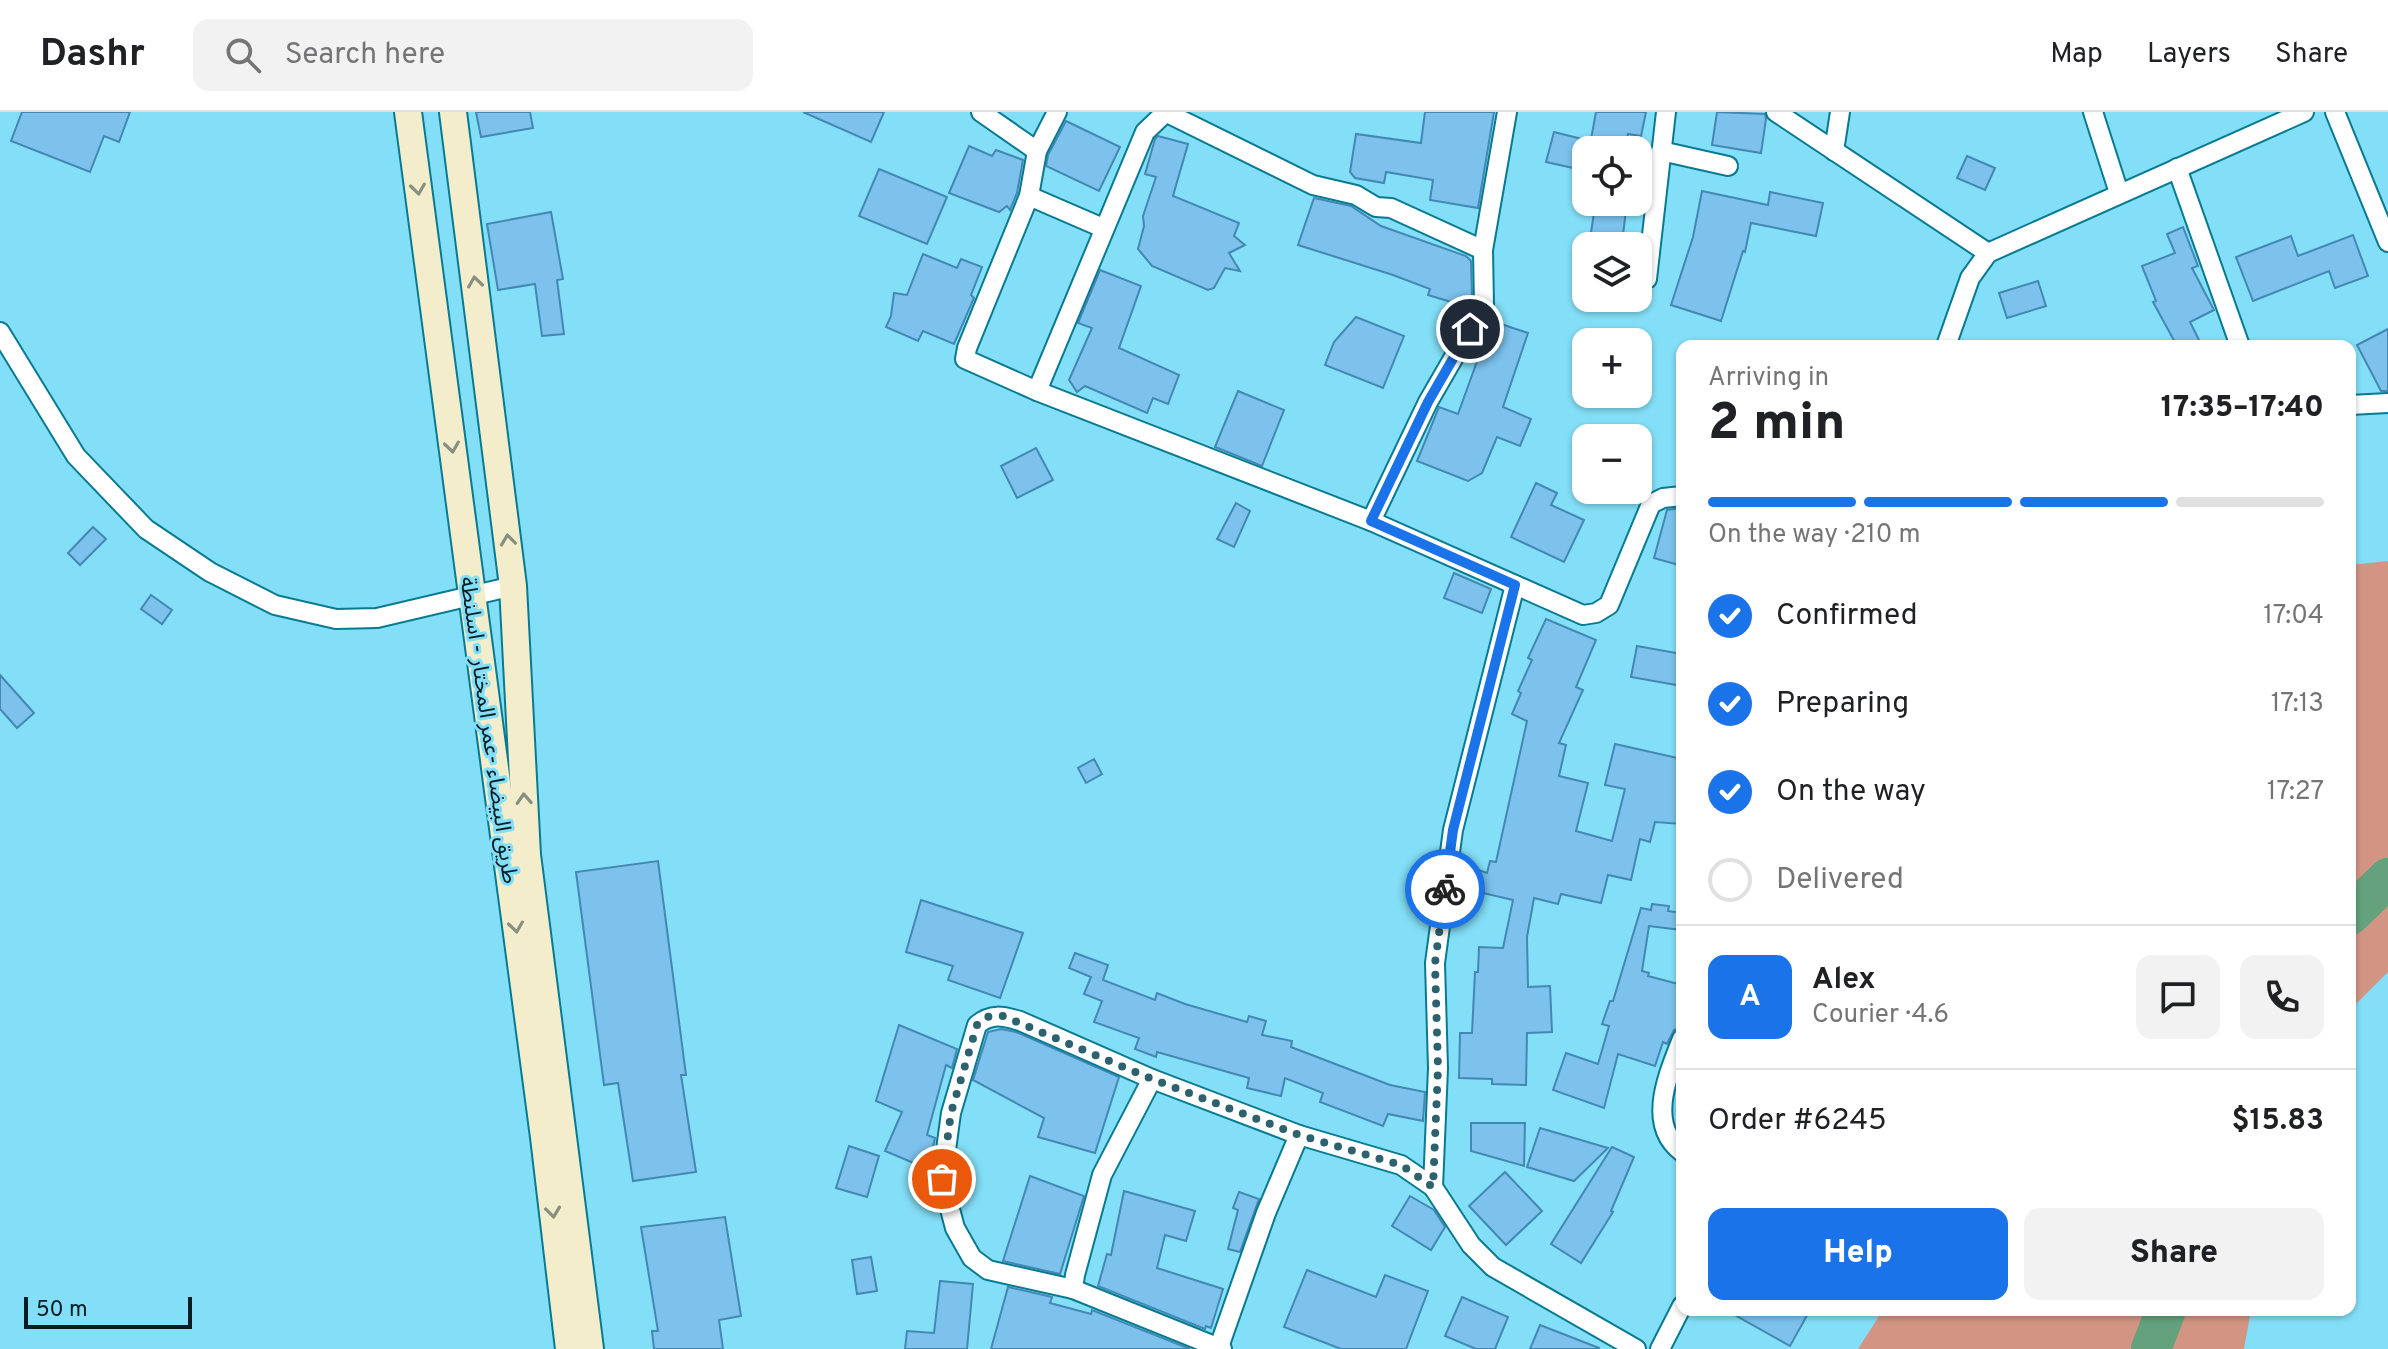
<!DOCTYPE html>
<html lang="en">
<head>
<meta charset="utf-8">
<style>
  :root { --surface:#fff; --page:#f2f2f2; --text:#202124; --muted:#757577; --line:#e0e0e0; --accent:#1a73e8 }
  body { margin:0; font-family:Overpass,"Noto Sans Arabic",sans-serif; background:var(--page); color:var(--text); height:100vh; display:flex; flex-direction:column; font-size:30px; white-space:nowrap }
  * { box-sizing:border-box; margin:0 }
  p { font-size:26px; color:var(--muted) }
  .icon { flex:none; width:44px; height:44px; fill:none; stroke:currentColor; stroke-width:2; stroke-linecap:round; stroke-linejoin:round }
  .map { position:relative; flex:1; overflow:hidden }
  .details { position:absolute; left:1676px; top:228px; width:680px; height:976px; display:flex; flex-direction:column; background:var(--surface); border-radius:16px; box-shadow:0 2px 6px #0004 }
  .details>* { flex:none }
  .fabs { position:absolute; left:1572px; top:24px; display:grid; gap:16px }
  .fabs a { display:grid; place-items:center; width:80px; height:80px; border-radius:16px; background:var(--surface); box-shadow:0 2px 6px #0004; font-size:40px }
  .scale { position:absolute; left:24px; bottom:20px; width:168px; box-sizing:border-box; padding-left:8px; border:4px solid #001d24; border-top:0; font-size:22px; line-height:28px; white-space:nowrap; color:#001d24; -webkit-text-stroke:6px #83dff7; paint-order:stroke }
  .pin { position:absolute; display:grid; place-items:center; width:68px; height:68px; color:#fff; margin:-34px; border:4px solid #fff; border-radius:50%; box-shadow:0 2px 8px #0007 }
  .courier { position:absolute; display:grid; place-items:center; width:80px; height:80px; margin:-40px; border:6px solid #1a73e8; border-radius:50%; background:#fff; color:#222; box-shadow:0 2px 10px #0007 }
  .head em { font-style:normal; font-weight:800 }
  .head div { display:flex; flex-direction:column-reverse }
  .head { display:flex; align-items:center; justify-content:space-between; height:136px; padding:0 32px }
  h1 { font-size:52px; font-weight:800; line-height:60px }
  .bar { display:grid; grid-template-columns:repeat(4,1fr); gap:12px 8px; align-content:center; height:96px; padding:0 32px }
  .bar i { height:10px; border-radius:6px; background:var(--line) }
  .bar .active { background:var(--accent) }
  .bar p { grid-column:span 4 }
  .line { display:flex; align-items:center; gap:20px; padding:0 32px; border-top:2px solid var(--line) }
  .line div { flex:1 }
  .round { display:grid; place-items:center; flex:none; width:84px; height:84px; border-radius:16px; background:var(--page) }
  ol { padding:0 32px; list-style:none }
  li { display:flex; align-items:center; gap:24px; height:88px }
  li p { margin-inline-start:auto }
  li .icon { padding:8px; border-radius:50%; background:var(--accent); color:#fff; stroke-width:4 }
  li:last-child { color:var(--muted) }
  li i { width:44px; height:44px; border:4px solid var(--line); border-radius:50% }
  .cta { display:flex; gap:16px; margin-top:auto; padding:16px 32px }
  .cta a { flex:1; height:92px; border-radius:16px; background:var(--accent); color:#fff; font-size:32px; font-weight:800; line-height:92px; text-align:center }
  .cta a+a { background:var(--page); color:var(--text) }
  header { display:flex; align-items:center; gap:48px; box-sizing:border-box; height:112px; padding:0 40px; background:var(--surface); border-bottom:2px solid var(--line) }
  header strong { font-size:38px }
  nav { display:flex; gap:44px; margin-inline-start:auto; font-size:28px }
  .search { width:560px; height:72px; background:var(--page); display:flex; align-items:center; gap:20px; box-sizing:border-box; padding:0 28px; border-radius:16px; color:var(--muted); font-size:30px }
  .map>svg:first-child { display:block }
  .green { fill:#d29583 }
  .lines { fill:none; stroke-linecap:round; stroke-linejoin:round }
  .river { stroke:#64a17d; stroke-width:40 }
  .building { fill:#7cc2ed; stroke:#4388b2; stroke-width:2 }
  .minor-casing { stroke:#087a91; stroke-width:22 }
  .secondary-casing { stroke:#087a91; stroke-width:30 }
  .minor { stroke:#fff; stroke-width:18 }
  .secondary { stroke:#f4edcc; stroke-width:26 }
  .oneway { stroke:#868f80 }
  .done { stroke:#2e616e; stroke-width:8; stroke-dasharray:0 14.4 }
  .route { stroke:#1a73e8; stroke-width:10 }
  .labels { text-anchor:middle; stroke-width:6; stroke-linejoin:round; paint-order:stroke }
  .street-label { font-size:22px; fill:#001d24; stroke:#83dff7 }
</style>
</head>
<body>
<header>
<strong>Dashr</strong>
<div class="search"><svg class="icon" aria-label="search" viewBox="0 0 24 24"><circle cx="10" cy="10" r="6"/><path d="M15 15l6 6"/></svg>Search here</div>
<nav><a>Map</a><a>Layers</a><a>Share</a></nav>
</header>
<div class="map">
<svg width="2388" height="1237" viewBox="0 0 2388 1237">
  <rect width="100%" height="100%" fill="#83dff7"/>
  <g class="green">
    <path d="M2388,449V860L2350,898V453Z"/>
    <path d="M1883,1198H2251L2244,1237H1858Z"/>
  </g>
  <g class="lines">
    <g class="river">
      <path d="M2350,803L2388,766"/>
      <path d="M2151,1237L2166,1198"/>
    </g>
  </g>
  <g class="building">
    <path d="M22,0H130L119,30L104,24L90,60L11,29Z"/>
    <path d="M476,0H530L533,16L481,25Z"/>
    <path d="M803,0H884L871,30Z"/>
    <path d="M1425,0H1494L1478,96L1430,88L1433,68L1386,60L1384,71L1355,66L1350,60L1356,22L1421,31Z"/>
    <path d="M1596,0H1646L1641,24L1628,22L1625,38H1589Z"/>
    <path d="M1717,0L1765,2L1766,7L1761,41L1712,33Z"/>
    <path d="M1066,9L1120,35L1099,79L1046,54L1048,43Z"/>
    <path d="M1554,20L1590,29L1582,58L1546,50Z"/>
    <path d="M1158,24L1188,32L1173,84L1239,111L1234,124L1245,133L1229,141L1240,159L1225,156L1214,176L1208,178L1152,154L1138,137L1144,114L1143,104L1156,65L1145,62L1155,27Z"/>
    <path d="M969,34L992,44L996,38L1023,48L1017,81L1010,98L1007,94L999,100L949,81Z"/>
    <path d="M1967,44L1995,56L1985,78L1957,66Z"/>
    <path d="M879,57L947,85L927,132L859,104Z"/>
    <path d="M1702,79L1768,93L1770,80L1823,91L1816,124L1751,111L1745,140L1743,139L1721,209L1671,193L1693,125Z"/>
    <path d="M1314,86L1351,94L1381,114L1466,144L1471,149L1472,184L1468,195L1428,183L1430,177L1393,163L1298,133Z"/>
    <path d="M1595,93L1626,97L1622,132L1590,128Z"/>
    <path d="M551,100L563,167L557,168L564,222L542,224L535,172L498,178L487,112Z"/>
    <path d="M2183,115L2198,154L2192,156L2214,198L2190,210L2202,234H2177L2153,190L2156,189L2142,154L2175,141L2167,122Z"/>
    <path d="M2353,123L2368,164L2335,176L2329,159L2253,189L2236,145L2291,124L2298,144Z"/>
    <path d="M923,142L957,156L961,147L982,155L971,183L974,186L954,232L923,219L918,229L886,215L891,204L894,181L907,183Z"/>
    <path d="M1100,158L1141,174L1119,236L1179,263L1168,292L1153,286L1147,301L1085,274L1077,280L1069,268L1092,216L1078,211Z"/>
    <path d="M2038,169L2046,194L2007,206L1999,181Z"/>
    <path d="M1356,205L1404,224L1383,276L1325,253L1334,230Z"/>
    <path d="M1489,208L1528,221L1503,295L1531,307L1520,334L1497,325L1482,361L1468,369L1417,349L1439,295L1458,302L1480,241L1475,239Z"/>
    <path d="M2388,217V279H2381L2357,233Z"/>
    <path d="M1238,279L1284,298L1262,354L1215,335Z"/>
    <path d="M1036,336L1053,368L1017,386L1001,354Z"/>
    <path d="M1536,371L1557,381L1551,393L1584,408L1564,450L1511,425Z"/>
    <path d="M1236,391L1250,399L1234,435L1217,427Z"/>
    <path d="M1682,396V454L1654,446L1667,398Z"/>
    <path d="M93,415L106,427L80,453L68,441Z"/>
    <path d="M1454,461L1491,477L1482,501L1444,486Z"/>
    <path d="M151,483L172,498L162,512L141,497Z"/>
    <path d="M1546,507L1596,528L1576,575L1583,578L1559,631L1566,633L1559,664L1588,671L1576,719L1612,729L1625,677L1605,673L1615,632L1682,647V712L1655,710L1650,730L1640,727L1631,768L1608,763L1601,791L1561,782L1558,792L1534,786L1527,825L1528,875L1550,874L1552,920L1527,921L1526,973L1492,972V967L1459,966L1460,921H1472L1475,860H1478L1479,835L1503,836L1513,788L1483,781V779L1470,775L1476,757L1487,761L1490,749L1496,750L1527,609L1512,602L1521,581L1518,579L1532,548L1528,546Z"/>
    <path d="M1637,534L1682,542V574L1631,565Z"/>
    <path d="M0,563L34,601L17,616L0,597Z"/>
    <path d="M1094,647L1102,662L1086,671L1078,656Z"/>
    <path d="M658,749L686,963H681L696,1060L633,1069L618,971L604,973L576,760Z"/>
    <path d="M921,788L1023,821L1000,886L948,868L953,854L906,840Z"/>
    <path d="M1652,792L1669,794L1668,799L1682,801V818L1649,814L1642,859L1649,861L1648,864L1682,873V915L1674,918L1667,932L1663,930L1655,954L1618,942L1604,996L1553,978L1566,941L1598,952L1609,914L1602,912L1610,889H1613L1641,796L1651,798Z"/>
    <path d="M1075,841L1108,853L1103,868L1155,888L1157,881L1185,892L1247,910L1249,904L1266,909L1262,923L1292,929L1291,935L1390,973L1425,980L1423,1009L1388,1002L1383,1014L1320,990L1323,981L1285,966L1281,984L1247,976L1249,966L1157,940L1156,945L1135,937L1139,926L1094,910L1102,889L1084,882L1091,865L1069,856Z"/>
    <path d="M899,913L957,937L952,956L946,953L927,1023L935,1026L928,1057L885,1039L902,1000L876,989Z"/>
    <path d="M1001,917L1016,920L1119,965L1095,1041L1038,1025L1044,1006L973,968L988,920Z"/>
    <path d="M1471,1011H1525L1524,1054L1471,1039Z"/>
    <path d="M1540,1016L1608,1036L1574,1069L1527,1055Z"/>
    <path d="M849,1034L879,1044L867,1085L836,1076Z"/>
    <path d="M1612,1035L1634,1045L1611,1099L1613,1100L1581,1151L1551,1132Z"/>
    <path d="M1505,1060L1542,1099L1506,1133L1469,1094Z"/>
    <path d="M1030,1064L1084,1084L1060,1162L1003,1149Z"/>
    <path d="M1124,1079L1195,1099L1186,1129L1165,1123L1157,1156L1223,1177L1211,1216L1206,1214L1205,1217L1098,1174L1107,1142L1111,1143Z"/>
    <path d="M1239,1080L1259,1087L1240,1140L1228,1137L1238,1098L1233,1096Z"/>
    <path d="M1410,1084L1434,1098L1445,1115L1431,1138L1392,1114Z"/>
    <path d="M725,1105L741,1204L719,1208L723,1237H654L652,1219H658L641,1115Z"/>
    <path d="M871,1145L877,1179L857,1182L852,1148Z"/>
    <path d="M1307,1158L1376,1185L1385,1163L1428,1179L1406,1237H1341L1284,1215Z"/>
    <path d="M940,1169L973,1172L967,1237H905L907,1219L934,1221Z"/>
    <path d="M1008,1175L1052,1185L1050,1191L1091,1202L1092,1198L1190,1237H991Z"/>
    <path d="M1462,1185L1508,1205L1495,1237H1476L1445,1224Z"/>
    <path d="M1726,1198H1810L1790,1234Z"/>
    <path d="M1540,1213L1599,1236V1237H1530Z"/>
  </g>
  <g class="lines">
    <g class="minor-casing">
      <g id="minor">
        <path d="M981,0L1037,39"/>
        <path d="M1057,0L1037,39L1029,84L967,236L965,247L1037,279L1371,409L1583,503L1596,501L1609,493L1651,392L1663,386L1682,384"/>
        <path d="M1776,0L1988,141"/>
        <path d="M2093,0L2119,81"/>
        <path d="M2335,0L2388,130"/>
        <path d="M1167,1L1313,73L1356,83L1376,95L1391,96L1483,138"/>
        <path d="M1661,39L1728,54"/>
        <path d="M1834,39L1840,0"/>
        <path d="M2177,56L2240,234"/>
        <path d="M1029,84L1103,116"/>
        <path d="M1647,167L1666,0"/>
        <path d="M0,220L76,344L146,417L210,460L275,493L336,507L377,506L513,474"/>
        <path d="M1946,234L1970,166L1988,141L2304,0"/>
        <path d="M1037,279L1145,20L1166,0"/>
        <path d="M2350,293L2388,291"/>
        <path d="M1371,409L1428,290L1484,193L1483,138L1507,0"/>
        <path d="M1682,927C1669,961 1645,1012 1682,1040"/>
        <path d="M1433,1075L1438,956L1435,851L1453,718L1515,473"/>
        <path d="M1073,1177L1075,1163L1102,1063L1152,967"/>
        <path d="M1219,1235L1266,1101L1299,1023"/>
        <path d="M1222,1237L1073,1177L988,1158L972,1146L955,1116L942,1067L951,1001L977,913C991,901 1003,904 1020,909L1152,967L1299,1023L1401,1053L1433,1075L1471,1133L1493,1155L1636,1237"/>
        <path d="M1660,1237L1682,1194"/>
      </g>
    </g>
    <g class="secondary-casing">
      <g id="secondary">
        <path d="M408,0L544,1025L569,1237"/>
        <path d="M453,0L513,474L527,743L590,1237"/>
      </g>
    </g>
    <use href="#minor" class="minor"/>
    <use href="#secondary" class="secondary"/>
  </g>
  <defs><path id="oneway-chevron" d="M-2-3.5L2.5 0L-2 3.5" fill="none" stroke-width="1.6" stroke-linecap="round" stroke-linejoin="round" transform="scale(2)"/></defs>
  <g class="oneway">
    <use href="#oneway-chevron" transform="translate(418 77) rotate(82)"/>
    <use href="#oneway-chevron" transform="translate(475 170) rotate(-98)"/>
    <use href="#oneway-chevron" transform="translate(452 335) rotate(82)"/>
    <use href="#oneway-chevron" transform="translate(508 428) rotate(-97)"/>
    <use href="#oneway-chevron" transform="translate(524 687) rotate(-93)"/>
    <use href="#oneway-chevron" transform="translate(516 815) rotate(82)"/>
    <use href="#oneway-chevron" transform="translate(553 1100) rotate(83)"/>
  </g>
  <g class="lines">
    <path class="done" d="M942,1067L951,1001L977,913L986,905L1003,904L1152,967L1299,1023L1401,1053L1433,1075L1438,956L1435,851L1445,777"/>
    <path class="route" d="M1445,777L1453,718L1515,473L1371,409L1428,290L1470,217"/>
  </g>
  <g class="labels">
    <g class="street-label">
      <text transform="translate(490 618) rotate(82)" y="8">طريق البيضاء -عمر المختار - اسلنطة</text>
    </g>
  </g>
</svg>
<div class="fabs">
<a><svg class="icon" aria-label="locate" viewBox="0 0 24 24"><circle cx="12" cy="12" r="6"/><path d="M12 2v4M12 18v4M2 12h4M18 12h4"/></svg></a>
<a><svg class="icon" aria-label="layers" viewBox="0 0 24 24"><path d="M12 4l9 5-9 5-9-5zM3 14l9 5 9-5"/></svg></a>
<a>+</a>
<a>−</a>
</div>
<div class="scale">50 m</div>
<div class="pin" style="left:942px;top:1067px;background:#ea580c"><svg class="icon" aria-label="bag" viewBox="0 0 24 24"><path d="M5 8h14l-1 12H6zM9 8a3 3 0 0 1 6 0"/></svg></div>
<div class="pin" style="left:1470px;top:217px;background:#1f2937"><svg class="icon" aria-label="home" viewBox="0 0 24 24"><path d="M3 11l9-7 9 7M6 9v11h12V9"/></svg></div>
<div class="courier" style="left:1445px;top:777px"><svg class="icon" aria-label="bike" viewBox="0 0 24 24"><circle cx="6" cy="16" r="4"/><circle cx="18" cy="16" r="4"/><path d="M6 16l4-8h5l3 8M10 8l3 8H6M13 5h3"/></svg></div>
<section class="details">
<div class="head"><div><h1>2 min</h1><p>Arriving in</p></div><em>17:35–17:40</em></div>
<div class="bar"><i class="active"></i><i class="active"></i><i class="active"></i><i></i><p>On the way · 210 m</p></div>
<ol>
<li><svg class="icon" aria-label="check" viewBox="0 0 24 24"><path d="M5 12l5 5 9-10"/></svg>Confirmed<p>17:04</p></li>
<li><svg class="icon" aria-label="check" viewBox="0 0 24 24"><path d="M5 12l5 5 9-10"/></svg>Preparing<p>17:13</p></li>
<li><svg class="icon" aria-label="check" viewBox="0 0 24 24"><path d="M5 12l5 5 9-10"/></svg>On the way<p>17:27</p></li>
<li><i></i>Delivered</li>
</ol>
<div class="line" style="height:144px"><b class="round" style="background:var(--accent);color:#fff">A</b><div><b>Alex</b><p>Courier · 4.6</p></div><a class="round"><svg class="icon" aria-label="chat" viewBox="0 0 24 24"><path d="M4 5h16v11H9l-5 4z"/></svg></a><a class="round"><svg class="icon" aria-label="phone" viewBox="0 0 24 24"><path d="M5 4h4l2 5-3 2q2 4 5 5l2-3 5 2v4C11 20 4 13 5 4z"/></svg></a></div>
<div class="line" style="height:104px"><div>Order #6245</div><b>$15.83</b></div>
<div class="cta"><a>Help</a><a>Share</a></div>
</section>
</div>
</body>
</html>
